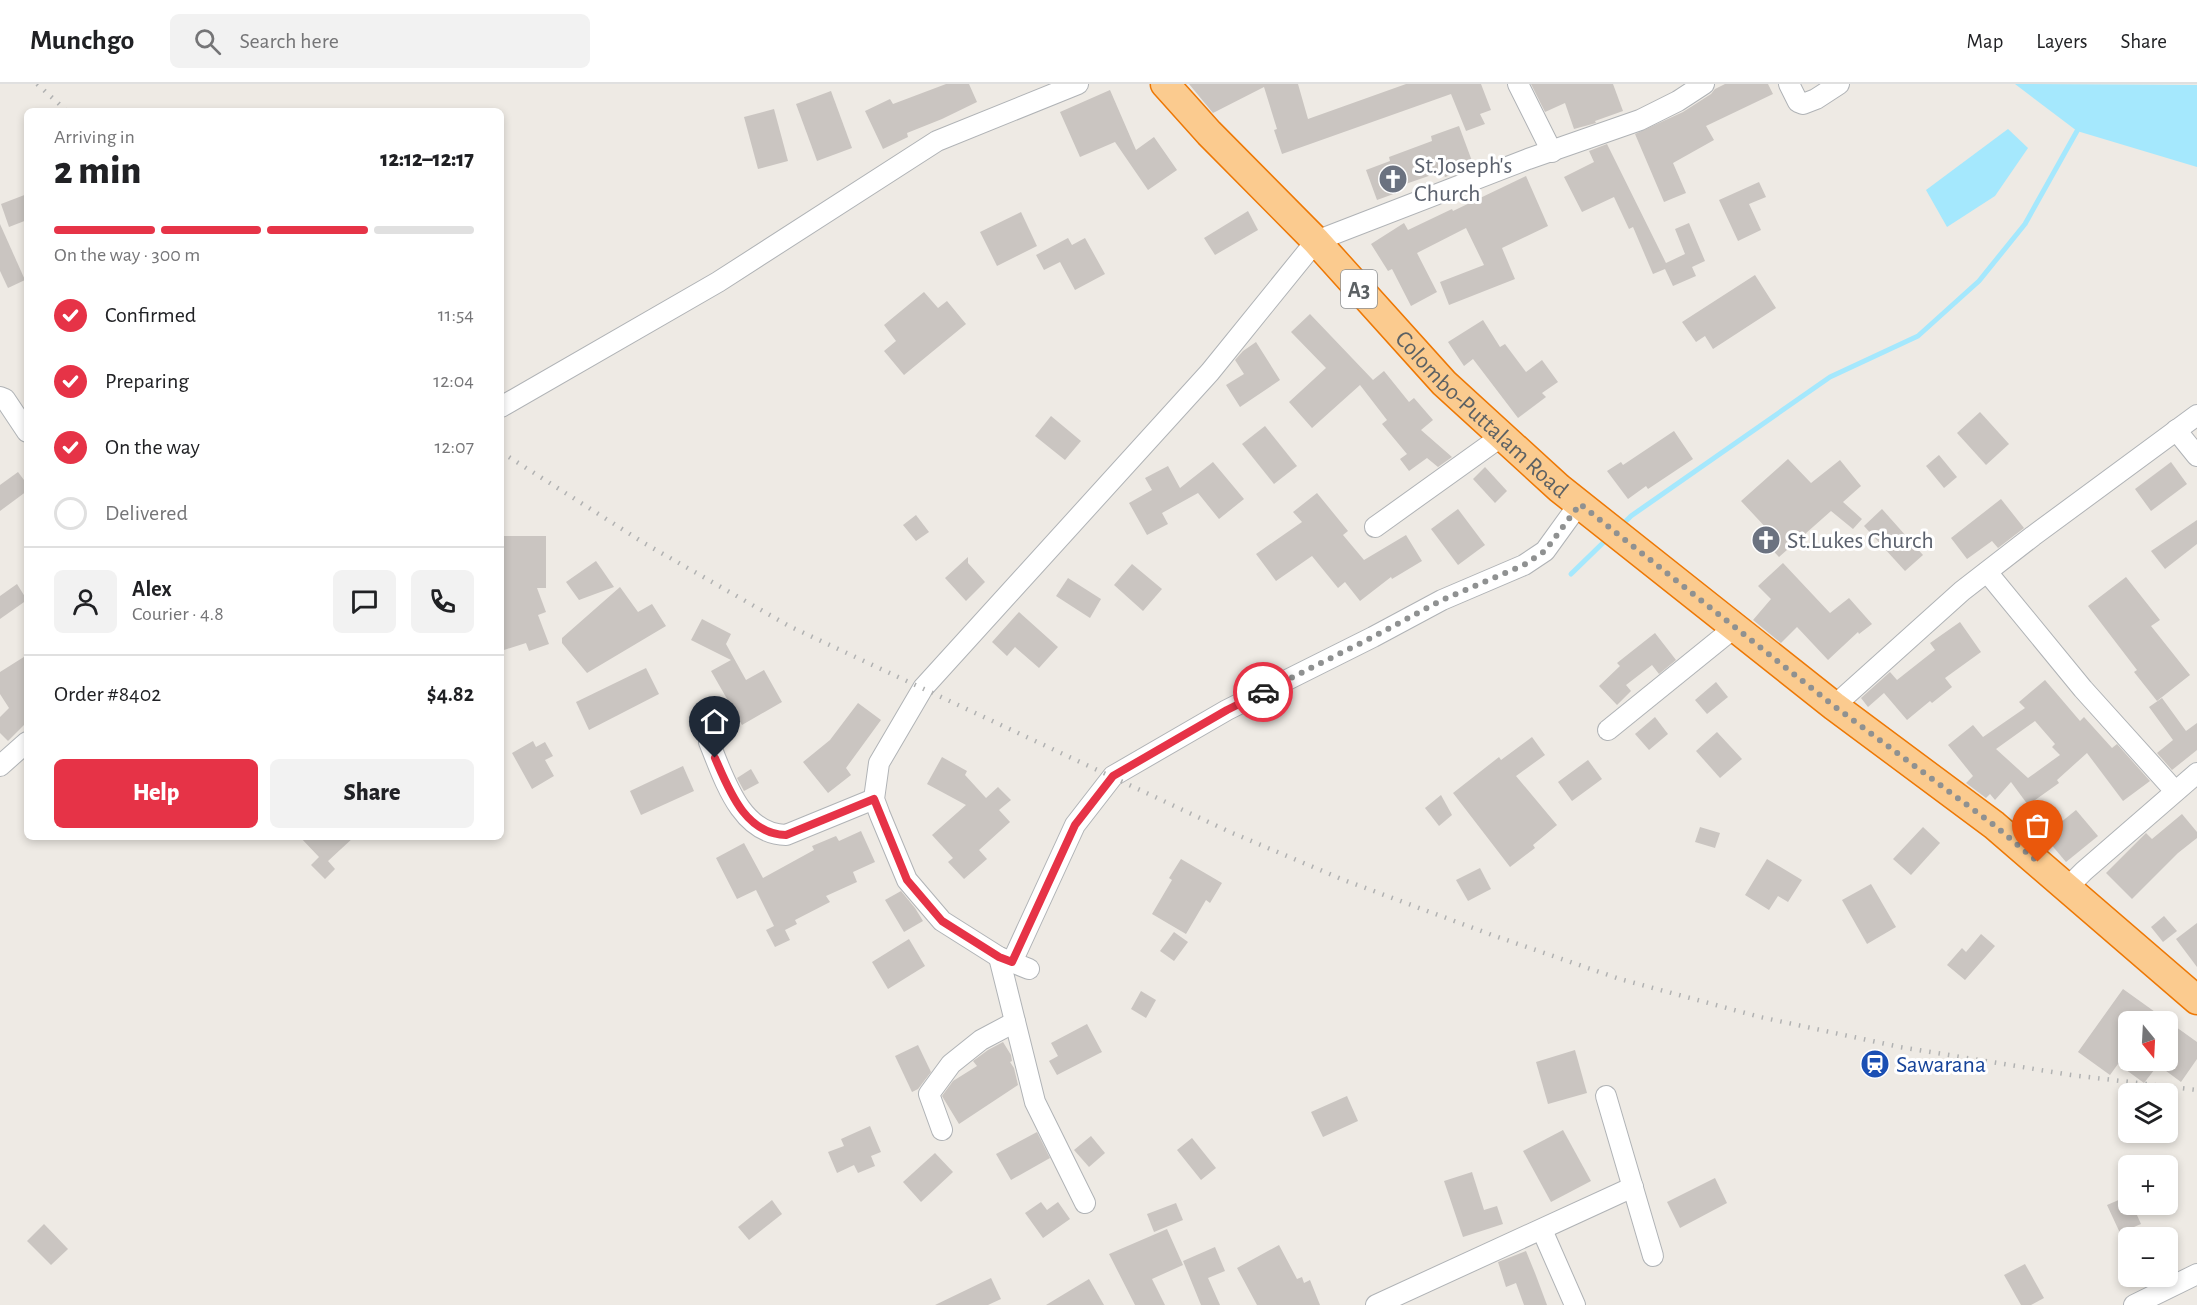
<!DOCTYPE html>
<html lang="en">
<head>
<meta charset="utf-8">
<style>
  :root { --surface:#fff; --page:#f2f2f2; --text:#202124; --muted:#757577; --line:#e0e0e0; --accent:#e63347 }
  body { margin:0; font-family:"Alegreya Sans",sans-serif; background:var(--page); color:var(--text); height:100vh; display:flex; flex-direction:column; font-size:22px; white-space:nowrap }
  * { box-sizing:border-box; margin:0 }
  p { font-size:20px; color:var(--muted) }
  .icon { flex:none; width:33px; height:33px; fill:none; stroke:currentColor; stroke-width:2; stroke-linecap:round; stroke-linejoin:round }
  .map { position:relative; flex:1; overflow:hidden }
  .panel { position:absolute; left:24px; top:24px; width:480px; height:732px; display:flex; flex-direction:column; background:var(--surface); border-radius:9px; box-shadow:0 3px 9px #0003 }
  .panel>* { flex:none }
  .needle { width:39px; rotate:162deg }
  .controls { position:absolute; left:2118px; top:927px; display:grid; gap:12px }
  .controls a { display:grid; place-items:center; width:60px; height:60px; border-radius:9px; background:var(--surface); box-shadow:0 3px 9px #0003; font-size:30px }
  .pin { position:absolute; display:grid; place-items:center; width:51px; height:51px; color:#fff; margin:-62px -26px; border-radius:50% 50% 50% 0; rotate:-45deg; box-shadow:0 0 6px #0007 }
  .pin .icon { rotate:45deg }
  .courier { position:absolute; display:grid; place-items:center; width:60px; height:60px; margin:-30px; border:4px solid #e63347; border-radius:50%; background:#fff; color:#222; box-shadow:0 2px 8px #0007 }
  .headline em { font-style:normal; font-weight:800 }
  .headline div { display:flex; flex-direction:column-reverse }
  .headline { display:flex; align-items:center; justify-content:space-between; height:102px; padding:0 30px }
  h1 { font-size:39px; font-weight:800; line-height:45px }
  .bar { display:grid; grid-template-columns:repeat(4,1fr); gap:9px 6px; align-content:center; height:72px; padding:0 30px }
  .bar i { height:8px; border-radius:4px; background:var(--line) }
  .bar .on { background:var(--accent) }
  .bar p { grid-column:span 4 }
  .line { display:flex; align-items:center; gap:15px; padding:0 30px; border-top:2px solid var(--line) }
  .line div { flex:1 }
  .round { display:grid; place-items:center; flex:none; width:63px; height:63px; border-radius:9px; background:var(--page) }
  ol { padding:0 30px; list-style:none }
  li { display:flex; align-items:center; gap:18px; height:66px }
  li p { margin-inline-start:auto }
  li .icon { padding:6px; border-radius:50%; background:var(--accent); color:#fff; stroke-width:4 }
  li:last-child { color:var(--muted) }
  li i { width:33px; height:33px; border:3px solid var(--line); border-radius:50% }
  .cta { display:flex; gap:12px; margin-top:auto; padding:12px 30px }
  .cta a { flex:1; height:69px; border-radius:9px; background:var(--accent); color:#fff; font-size:24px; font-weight:800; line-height:69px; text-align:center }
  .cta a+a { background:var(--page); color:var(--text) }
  header { display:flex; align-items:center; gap:36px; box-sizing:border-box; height:84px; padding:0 30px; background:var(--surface); border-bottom:2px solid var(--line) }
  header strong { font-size:28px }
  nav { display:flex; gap:33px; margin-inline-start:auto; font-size:21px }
  .search { width:420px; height:54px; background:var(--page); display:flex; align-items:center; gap:15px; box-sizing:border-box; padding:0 21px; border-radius:9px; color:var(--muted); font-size:22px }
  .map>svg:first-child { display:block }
  .water { fill:#a5e8fd }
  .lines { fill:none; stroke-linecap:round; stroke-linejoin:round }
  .stream { stroke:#a5e8fd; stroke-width:5 }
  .building { fill:#cac5c1; fill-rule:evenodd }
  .minor-casing { stroke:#b0b3b6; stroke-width:22 }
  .highway-casing { stroke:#ed7805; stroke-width:31 }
  .minor { stroke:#fff; stroke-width:20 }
  .highway { stroke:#fbcb8f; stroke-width:28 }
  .rail { stroke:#b1b2b2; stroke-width:4.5; stroke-dasharray:1.5 8; stroke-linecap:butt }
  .done { stroke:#8f9191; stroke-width:6; stroke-dasharray:0 10.8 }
  .route { stroke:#e63347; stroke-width:8 }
  .labels { text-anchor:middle; stroke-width:6; stroke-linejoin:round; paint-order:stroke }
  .shield { fill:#fff; stroke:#8d9092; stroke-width:1.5 }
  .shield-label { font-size:22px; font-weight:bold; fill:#5c6164 }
  .worship-label { font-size:24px; fill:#5b616d; stroke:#fff; text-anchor:start }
  .street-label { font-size:24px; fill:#5c6164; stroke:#fff }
  .transit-label { font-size:24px; fill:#164399; stroke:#fff; text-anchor:start }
</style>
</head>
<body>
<header>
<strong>Munchgo</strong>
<div class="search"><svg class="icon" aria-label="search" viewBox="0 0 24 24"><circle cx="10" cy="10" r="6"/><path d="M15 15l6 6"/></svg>Search here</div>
<nav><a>Map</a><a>Layers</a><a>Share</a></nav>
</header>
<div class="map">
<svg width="2197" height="1221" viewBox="0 0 2197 1221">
  <rect width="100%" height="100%" fill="#eeeae4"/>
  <g class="water">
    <path d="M2015,0L2197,1V83L2077,47Z"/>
    <path d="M2008,45L2028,64L1995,112L1947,143L1926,106Z"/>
  </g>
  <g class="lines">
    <g class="stream">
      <path d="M1622,441L1631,432L1830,293L1918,252L1979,197L2025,140L2077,47"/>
      <path d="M1571,490L1608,454"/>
    </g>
  </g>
  <g class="building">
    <path d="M946,0H969L977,18L942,35L907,49L908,53L883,65L865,27L890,15L893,20Z"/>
    <path d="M1189,0H1298L1308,35L1406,0H1481L1491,26L1480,30L1485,40L1466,47L1451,10L1282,70L1274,46L1277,45L1264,3L1213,29Z"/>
    <path d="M1531,0H1613L1623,27L1595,37L1596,39L1574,45L1565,19L1545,28Z"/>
    <path d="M1725,0H1768L1773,10L1706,42L1714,56L1673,79L1686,109L1664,118L1635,50L1683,28L1711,10L1715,5Z"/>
    <path d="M1110,6L1136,66L1154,53L1177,86L1148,106L1115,58L1080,73L1060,28Z"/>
    <path d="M831,7L852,64L817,77L796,20Z"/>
    <path d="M774,25L788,77L758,85L744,33Z"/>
    <path d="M1459,42L1472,77L1461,81L1463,87L1445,93L1443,87L1397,103L1399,108L1377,116L1366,86L1390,77L1389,73L1432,57L1431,52Z"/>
    <path d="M1607,60L1666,179L1685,170L1675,145L1689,139L1705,177L1692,183L1696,192L1673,202L1665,185L1653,190L1633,143L1629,145L1614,113L1582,128L1564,93L1594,78L1589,67Z"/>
    <path d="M1526,92L1548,142L1502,164L1515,195L1449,221L1440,198L1484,181L1466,144L1417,169L1437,208L1411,222L1392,185L1388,187L1371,160L1404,139L1408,146L1452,125L1453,127Z"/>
    <path d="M1759,98L1766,113L1749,120L1761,146L1738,157L1719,116Z"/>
    <path d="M27,110V136L9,143L1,120Z"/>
    <path d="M1248,127L1258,146L1215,171L1204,154Z"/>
    <path d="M1021,128L1037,162L997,182L980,148Z"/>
    <path d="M0,140L25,196L8,204L0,187Z"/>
    <path d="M1068,154L1072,161L1085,154L1105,190L1075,206L1060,178L1044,186L1036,171Z"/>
    <path d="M1755,191L1776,224L1713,265L1705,252L1696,258L1682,238Z"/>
    <path d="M924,208L938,224L947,217L966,240L904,291L884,267L896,257L884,241Z"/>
    <path d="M1310,230L1373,296L1384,287L1409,318L1414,314L1433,336L1421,346L1452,373L1438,383L1427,374L1409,387L1400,375L1407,370L1382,340L1387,336L1360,301L1312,344L1289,318L1326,284L1291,248Z"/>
    <path d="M1483,236L1500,263L1505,260L1526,288L1542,276L1558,298L1542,309L1546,313L1518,334L1473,275L1464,282L1448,258Z"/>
    <path d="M1256,258L1280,296L1240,323L1226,301L1244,290L1235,276L1243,267Z"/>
    <path d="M1980,328L2009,360L1986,381L1957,349Z"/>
    <path d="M1051,332L1081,357L1065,376L1035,352Z"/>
    <path d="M1265,342L1297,382L1274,400L1242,360Z"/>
    <path d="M1674,347L1693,375L1648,405L1646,402L1628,415L1607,387L1621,378L1623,381Z"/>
    <path d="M1939,371L1957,393L1944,404L1926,382Z"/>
    <path d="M1788,375L1811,399L1840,376L1861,402L1843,418L1862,435L1853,445L1831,427L1779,473L1761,454L1769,447L1741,417Z"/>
    <path d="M1213,378L1244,415L1219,435L1198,409L1162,429L1168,440L1147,451L1129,419L1152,406L1145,394L1168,382L1180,404Z"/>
    <path d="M2171,378L2187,400L2151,427L2135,405Z"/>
    <path d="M1485,383L1507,407L1495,419L1473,395Z"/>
    <path d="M18,388L27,400V407L0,427V401Z"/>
    <path d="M1317,409L1348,447L1343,451L1364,476L1406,451L1422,477L1392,495L1391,493L1360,517L1345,498L1338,504L1312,472L1276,497L1256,470L1302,438L1293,428Z"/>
    <path d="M2001,415L2024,444L1998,464L1992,457L1967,475L1951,454Z"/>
    <path d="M1458,425L1485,461L1458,481L1431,445Z"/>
    <path d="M1882,425L1923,471L1905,487L1864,442Z"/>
    <path d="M916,431L929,448L916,457L903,441Z"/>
    <path d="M2197,436V460L2165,485L2151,467Z"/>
    <path d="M501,452H546V504H537L546,528L538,531L549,560L529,567L526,559L501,567Z"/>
    <path d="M968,473V479L985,498L966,517L945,494Z"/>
    <path d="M596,477L614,503L579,516L566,498Z"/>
    <path d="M1783,479L1830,529L1849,514L1872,540L1859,550L1858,548L1828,576L1797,543L1781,559L1753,536L1771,515L1758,502Z"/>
    <path d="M1132,480L1162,505L1143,527L1114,501Z"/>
    <path d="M2126,493L2160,536L2151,542L2190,591L2157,617L2134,588L2137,586L2088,522Z"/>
    <path d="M1068,494L1101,515L1090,534L1056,512Z"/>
    <path d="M17,500L27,516L0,535V512Z"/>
    <path d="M620,503L638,528L652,520L666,542L587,589L562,559V554Z"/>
    <path d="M1019,528L1058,563L1039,584L1015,563L1007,572L992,558Z"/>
    <path d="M702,535L731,550L726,560L746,596L764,586L782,618L742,641L711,587L731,576L691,556Z"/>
    <path d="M1960,538L1981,568L1945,594L1952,603L1932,619L1930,617L1907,636L1884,609L1868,623L1861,614L1890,588L1897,596L1935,566L1930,559Z"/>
    <path d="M1655,549L1676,576L1659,590L1652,581L1626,601L1631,607L1617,621L1599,602L1620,582L1617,579Z"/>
    <path d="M27,571V638L8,657L0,649V633L9,624L0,610V588Z"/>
    <path d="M646,584L659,610L589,646L576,618Z"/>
    <path d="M2045,596L2080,637L2084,633L2112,664L2117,660L2150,697L2123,717L2087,669L2057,696L2059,699L2028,721L2011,698L1995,716L1990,710L1986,714L1966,699L1973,692L1948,661L1973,641L1983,653L2025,624L2019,618ZM2035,637L2055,660L2052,663L2060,671L2028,694L1996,665Z"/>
    <path d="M1716,598L1728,613L1707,630L1695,616Z"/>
    <path d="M2162,614L2186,647L2197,639V666L2172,686L2157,669L2173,656L2149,623Z"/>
    <path d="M858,619L881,636L846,684L851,691L828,709L803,678L830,656Z"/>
    <path d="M1655,633L1668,650L1649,666L1635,650Z"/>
    <path d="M1717,648L1742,675L1720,694L1696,667Z"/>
    <path d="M1532,653L1545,671L1516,692L1557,741L1533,761L1535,764L1510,783L1453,709L1499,673L1501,676Z"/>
    <path d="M533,657L536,663L545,658L553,672L545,676L554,692L532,705L512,669Z"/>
    <path d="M942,673L967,687L965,691L986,714L998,703L1011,716L999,726L1010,738L979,766L987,775L964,795L948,778L953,774L932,751L966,721L927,700Z"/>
    <path d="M1588,676L1602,695L1572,717L1558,698Z"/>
    <path d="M683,682L694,707L641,731L630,707Z"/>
    <path d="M751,685L759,699L744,707L737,694Z"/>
    <path d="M1441,711L1452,731L1439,742L1425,724Z"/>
    <path d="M2076,726L2098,752L2066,778L2044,752Z"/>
    <path d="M2182,730L2197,748V754L2178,769L2132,815L2106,789L2146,749L2152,755Z"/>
    <path d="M1700,743L1720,749L1715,764L1695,758Z"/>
    <path d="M1923,743L1940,759L1911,791L1893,775Z"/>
    <path d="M861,747L875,778L853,788L857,798L826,812L830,818L795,836L797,840L785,846L790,856L775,863L766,846L774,842L756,806L737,815L716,774L744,759L763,794L814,766L812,762L836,752L839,757Z"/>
    <path d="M300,753H354L328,777L335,785L325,795L311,781L319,773Z"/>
    <path d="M1181,775L1222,799L1210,819L1206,816L1186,850L1152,830L1172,796L1169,794Z"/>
    <path d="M1767,775L1802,796L1788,818L1778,812L1769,826L1745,811Z"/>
    <path d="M1480,784L1491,805L1468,817L1456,796Z"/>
    <path d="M1871,800L1896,843L1867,860L1842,816Z"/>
    <path d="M901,807L915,824L923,837L904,848L885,816Z"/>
    <path d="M2164,832L2177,847L2163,858L2151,843Z"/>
    <path d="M2197,839V883L2176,855Z"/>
    <path d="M1174,848L1188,858L1174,877L1160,867Z"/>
    <path d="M1981,850L1995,862L1965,896L1947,881L1962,864L1966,868Z"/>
    <path d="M909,855L925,882L888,905L872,878Z"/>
    <path d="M2123,905L2197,958V975L2181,998L2158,981L2144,999L2118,980L2110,991L2078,968ZM2128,938H2168V976H2128Z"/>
    <path d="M1141,907L1156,916L1146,934L1131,925Z"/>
    <path d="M1087,940L1102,968L1057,991L1049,977L1058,972L1051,959Z"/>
    <path d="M1003,958L1011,971L1012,977L1010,978L1014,984L1018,1001L959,1040L942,1012L953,997L977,982L973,977L988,966Z"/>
    <path d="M918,961L931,988L918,1005L912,1008L895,972Z"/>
    <path d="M1575,966L1587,1009L1548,1020L1536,978Z"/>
    <path d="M1347,1012L1358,1037L1323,1053L1311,1028Z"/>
    <path d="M870,1042L881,1068L871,1072L875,1082L858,1089L854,1081L837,1089L828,1068L844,1062L841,1055Z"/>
    <path d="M1563,1046L1591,1097L1551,1118L1523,1067Z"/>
    <path d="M1037,1048L1050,1074L1011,1096L996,1070Z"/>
    <path d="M1091,1052L1105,1069L1089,1083L1074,1066Z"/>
    <path d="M1192,1054L1216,1084L1201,1096L1177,1066Z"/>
    <path d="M935,1069L953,1088L921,1118L903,1098Z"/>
    <path d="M1472,1088L1484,1126L1497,1122L1503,1140L1463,1153L1444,1097Z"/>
    <path d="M1715,1094L1727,1119L1680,1144L1667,1118Z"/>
    <path d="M2128,1112V1120H2132L2141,1140L2120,1149L2107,1121Z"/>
    <path d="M772,1116L782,1130L749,1156L738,1143Z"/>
    <path d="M1041,1118L1047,1126L1058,1118L1070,1135L1043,1154L1025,1129Z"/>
    <path d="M1176,1119L1183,1136L1154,1148L1147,1130Z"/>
    <path d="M44,1140L68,1165L51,1181L27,1157Z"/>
    <path d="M1167,1145L1183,1181L1152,1195L1165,1221H1135L1109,1170Z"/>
    <path d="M1279,1161L1297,1195L1302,1193L1304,1199L1310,1196L1320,1221H1257L1237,1184Z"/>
    <path d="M1215,1163L1225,1187L1208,1194L1220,1221H1201L1183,1177Z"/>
    <path d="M1526,1167L1535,1189L1547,1221H1524L1516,1199L1506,1203L1498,1178Z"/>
    <path d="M2025,1180L2044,1214L2031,1221H2021L2004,1191Z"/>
    <path d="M991,1194L1001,1215L988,1221H935Z"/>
    <path d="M1089,1195L1104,1221H1046Z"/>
  </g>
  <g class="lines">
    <g class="minor-casing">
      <g id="minor">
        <path d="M1518,0L1552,68"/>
        <path d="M1789,0L1798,18L1803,20L1816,15L1839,0"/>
        <path d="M0,313L5,315L27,348"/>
        <path d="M501,323L718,198L937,57L1078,0"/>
        <path d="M2176,346L2197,372"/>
        <path d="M1375,443L1502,352"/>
        <path d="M1987,488L2083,605L2175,707"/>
        <path d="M1834,622L1962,507L2033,452L2197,331"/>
        <path d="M1608,646L1734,544"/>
        <path d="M709,658C724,694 740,750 786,751L874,715"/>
        <path d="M0,682L27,658"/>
        <path d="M2068,803L2084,787L2197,689"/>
        <path d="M999,873L1035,1018L1085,1119"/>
        <path d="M1012,878L1075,741L1113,692L1227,626L1373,553L1442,516L1524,481L1545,467L1579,420"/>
        <path d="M1029,885L999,873L942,837L907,796L880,731L874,715L879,679L923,604L1210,288L1316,157L1528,75L1640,36L1678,17L1704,0"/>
        <path d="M1606,1012L1653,1172"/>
        <path d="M942,1046L929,1010L951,980L981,956L1015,938"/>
        <path d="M1542,1146L1575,1221"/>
        <path d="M1376,1221L1633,1103"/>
        <path d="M2134,1221L2197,1190"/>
      </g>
    </g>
    <g class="highway-casing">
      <g id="highway">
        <path id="s1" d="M1165,0L1209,49L1316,157L1444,299L1559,404L1834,622L1994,741L2197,916"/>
      </g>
    </g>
    <use href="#minor" class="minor"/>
    <use href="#highway" class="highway"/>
    <g class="rail">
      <path d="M37,0L67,27"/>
      <path d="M501,368L644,459L789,542L1230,748L1344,796L1492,851L1620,895L1760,933L1900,963L2071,991L2197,1006"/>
    </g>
  </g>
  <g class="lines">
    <path class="done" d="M1263,608L1373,553L1442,516L1524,481L1545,467L1580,420L1834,622L1994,741L2038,778"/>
    <path class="route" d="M715,674C729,706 745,750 786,751L874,715L907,796L942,837L999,873L1012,878L1075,741L1113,692L1227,626L1263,608"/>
  </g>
  <defs>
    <g id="church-disc" transform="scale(1.5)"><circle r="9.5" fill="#6b7280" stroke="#fff"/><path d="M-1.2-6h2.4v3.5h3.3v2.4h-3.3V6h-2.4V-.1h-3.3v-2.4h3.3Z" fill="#fff"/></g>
    <g id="station-disc" transform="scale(1.5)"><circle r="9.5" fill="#1a4fb4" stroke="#fff"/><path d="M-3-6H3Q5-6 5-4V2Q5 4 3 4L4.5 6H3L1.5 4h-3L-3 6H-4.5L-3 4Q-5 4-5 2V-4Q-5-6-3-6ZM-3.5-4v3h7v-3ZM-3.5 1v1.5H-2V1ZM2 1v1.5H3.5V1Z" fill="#fff"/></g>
  </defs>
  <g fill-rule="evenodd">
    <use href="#church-disc" x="1393" y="95"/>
    <use href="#church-disc" x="1766" y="456"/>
    <use href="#station-disc" x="1875" y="980"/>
  </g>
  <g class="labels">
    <rect class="shield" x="1341" y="186" width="36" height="38" rx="4.5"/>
    <g class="shield-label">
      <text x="1359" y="213">A3</text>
    </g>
    <g class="worship-label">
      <text x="1414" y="89">St.Joseph's<tspan x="1414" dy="28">Church</tspan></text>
      <text x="1787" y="464">St.Lukes Church</text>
    </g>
    <g class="street-label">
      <text dy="8" stroke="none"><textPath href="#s1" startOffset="458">Colombo-Puttalam Road</textPath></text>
    </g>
    <g class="transit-label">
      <text x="1896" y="988">Sawarana</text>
    </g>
  </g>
</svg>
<div class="controls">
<a><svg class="needle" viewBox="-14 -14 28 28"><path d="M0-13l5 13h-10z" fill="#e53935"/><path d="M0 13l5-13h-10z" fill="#757577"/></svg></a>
<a><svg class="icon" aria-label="layers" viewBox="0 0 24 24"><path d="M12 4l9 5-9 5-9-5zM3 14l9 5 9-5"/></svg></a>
<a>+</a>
<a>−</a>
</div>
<div class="pin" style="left:2038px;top:778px;background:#ea580c"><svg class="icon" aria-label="bag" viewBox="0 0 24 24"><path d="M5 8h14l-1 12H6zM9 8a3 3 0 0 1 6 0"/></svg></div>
<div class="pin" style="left:715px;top:674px;background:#1f2937"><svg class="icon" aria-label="home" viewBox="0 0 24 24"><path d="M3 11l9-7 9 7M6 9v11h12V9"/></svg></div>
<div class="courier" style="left:1263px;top:608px"><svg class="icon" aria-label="car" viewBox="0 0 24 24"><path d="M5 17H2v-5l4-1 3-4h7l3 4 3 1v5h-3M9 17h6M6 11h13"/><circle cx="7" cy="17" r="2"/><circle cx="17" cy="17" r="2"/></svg></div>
<section class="panel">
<div class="headline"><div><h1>2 min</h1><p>Arriving in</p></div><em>12:12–12:17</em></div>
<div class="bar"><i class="on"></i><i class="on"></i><i class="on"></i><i></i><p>On the way · 300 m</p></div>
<ol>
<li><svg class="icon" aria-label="check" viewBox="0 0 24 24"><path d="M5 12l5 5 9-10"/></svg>Confirmed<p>11:54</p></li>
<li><svg class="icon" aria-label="check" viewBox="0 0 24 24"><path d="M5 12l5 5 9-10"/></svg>Preparing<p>12:04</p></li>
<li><svg class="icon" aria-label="check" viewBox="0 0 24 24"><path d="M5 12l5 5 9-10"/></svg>On the way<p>12:07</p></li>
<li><i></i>Delivered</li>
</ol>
<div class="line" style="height:108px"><a class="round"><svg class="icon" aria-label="person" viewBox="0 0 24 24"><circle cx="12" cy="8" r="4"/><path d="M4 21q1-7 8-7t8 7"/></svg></a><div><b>Alex</b><p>Courier · 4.8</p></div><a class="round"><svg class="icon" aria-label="chat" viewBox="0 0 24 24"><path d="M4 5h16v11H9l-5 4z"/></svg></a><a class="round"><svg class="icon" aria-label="phone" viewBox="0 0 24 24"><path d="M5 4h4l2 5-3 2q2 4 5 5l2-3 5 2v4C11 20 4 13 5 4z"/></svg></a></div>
<div class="line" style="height:78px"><div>Order #8402</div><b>$4.82</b></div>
<div class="cta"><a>Help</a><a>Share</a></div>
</section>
</div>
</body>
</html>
